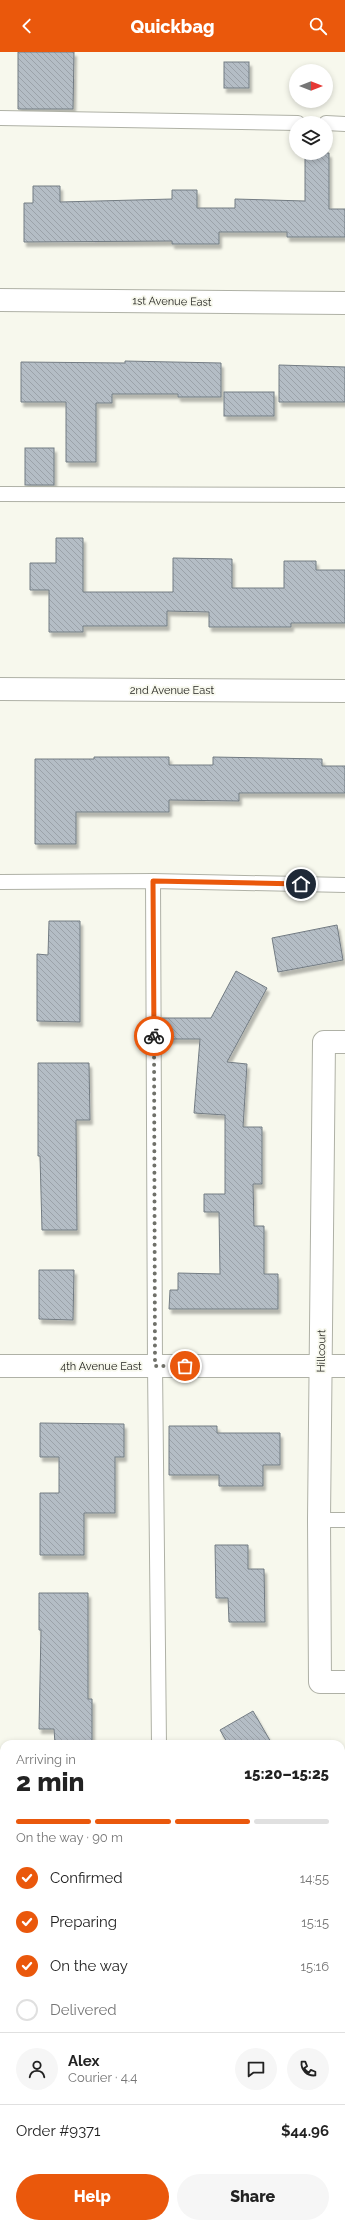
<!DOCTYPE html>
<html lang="en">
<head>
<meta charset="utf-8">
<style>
  :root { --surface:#fff; --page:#f6f6f6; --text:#222; --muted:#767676; --line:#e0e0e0; --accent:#ea580c }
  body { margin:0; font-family:Raleway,sans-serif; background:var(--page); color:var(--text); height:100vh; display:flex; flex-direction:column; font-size:15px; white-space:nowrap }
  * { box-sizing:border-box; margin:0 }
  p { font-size:13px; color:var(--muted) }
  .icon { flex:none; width:22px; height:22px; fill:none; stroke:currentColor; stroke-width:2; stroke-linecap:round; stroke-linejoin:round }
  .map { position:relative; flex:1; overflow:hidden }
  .side { position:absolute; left:0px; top:1688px; width:345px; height:488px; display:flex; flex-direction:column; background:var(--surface); border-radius:12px 12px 0 0; box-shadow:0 2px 6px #0003 }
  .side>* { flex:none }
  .needle { width:26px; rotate:90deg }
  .tools { position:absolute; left:289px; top:12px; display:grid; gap:8px }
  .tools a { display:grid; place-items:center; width:44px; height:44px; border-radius:50%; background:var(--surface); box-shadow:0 2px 6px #0003; font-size:20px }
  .pin { position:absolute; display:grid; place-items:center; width:34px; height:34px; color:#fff; margin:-17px; border:2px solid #fff; border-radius:50%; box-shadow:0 1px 4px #0007 }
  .courier { position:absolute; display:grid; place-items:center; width:40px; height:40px; margin:-20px; border:3px solid #ea580c; border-radius:50%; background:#fff; color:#222; box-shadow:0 1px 5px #0007 }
  .summary em { font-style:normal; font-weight:800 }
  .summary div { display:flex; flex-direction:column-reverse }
  .summary { display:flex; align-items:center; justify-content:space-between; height:68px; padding:0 16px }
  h1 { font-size:26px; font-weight:800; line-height:30px }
  .bar { display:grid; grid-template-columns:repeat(4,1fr); gap:6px 4px; align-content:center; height:48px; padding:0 16px }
  .bar i { height:5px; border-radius:3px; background:var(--line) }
  .bar .active { background:var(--accent) }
  .bar p { grid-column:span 4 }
  .line { display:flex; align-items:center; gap:10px; padding:0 16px; border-top:1px solid var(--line) }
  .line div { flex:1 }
  .round { display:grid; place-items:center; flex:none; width:42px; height:42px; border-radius:21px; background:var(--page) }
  ol { padding:0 16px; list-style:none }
  li { display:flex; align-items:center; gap:12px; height:44px }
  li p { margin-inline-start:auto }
  li .icon { padding:4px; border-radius:50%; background:var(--accent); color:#fff; stroke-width:4 }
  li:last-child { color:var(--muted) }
  li i { width:22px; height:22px; border:2px solid var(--line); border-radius:50% }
  .cta { display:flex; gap:8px; margin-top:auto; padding:8px 16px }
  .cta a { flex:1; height:46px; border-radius:24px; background:var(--accent); color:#fff; font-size:16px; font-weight:800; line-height:46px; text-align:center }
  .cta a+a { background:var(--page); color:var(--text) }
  header { display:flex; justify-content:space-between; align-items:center; height:52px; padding:0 16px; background:var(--accent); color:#fff; font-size:18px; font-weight:800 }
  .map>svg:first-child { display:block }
  .building { fill:url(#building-back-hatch); stroke:#737c83; filter:url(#shadow) }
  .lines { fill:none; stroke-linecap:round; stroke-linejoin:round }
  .service-casing { stroke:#afb1a6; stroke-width:16 }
  .minor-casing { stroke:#afb1a6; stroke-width:24 }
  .tertiary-casing { stroke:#afb1a6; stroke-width:24 }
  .service { stroke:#fff; stroke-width:14 }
  .minor { stroke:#fff; stroke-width:22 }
  .tertiary { stroke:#fff; stroke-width:22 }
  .done { stroke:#6f7069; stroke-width:4; stroke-dasharray:0 7.2 }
  .route { stroke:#ea580c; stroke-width:5 }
  .labels { text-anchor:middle; stroke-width:3.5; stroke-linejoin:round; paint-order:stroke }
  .street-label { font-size:11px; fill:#262622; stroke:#f7f8ed }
</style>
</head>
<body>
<header><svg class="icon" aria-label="back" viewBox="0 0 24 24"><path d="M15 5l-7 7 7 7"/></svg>Quickbag<svg class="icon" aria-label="search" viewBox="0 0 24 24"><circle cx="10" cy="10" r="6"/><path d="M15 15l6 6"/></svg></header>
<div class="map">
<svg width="345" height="2176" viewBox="0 0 345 2176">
  <defs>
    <pattern id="building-back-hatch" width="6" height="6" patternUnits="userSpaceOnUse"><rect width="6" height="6" fill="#b4bdc5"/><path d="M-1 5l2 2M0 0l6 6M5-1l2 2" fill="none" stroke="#9ba2a9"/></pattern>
    <filter id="shadow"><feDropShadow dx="2.5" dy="4.5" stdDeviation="1" flood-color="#0004"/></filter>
  </defs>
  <rect width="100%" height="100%" fill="#f7f8ed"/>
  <g class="building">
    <path d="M18,0H74L73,57H18Z"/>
    <rect x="224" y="10" width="25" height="26"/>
    <path d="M305,101H329V157H345V185H287V180H219V192H172V189L24,190V151H33V134H60V150L172,147V138H197V156H235V147L305,149Z"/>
    <path d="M125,309L221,311V345H178V342H112V351H96V410H66V350H21V310L125,311Z"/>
    <path d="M279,313L345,315V350H279Z"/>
    <rect x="224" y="340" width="50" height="24"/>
    <rect x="25" y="396" width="29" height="37"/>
    <path d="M56,486H83V540H173V506L232,507V536H284V509H316V518H345V571H291V575H209V560L167,559V574H83V580H49V538H30V511H56Z"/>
    <path d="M94,705H169V713H213V705L322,707V714H345V741H239V749L169,748V760H76V792H35V707H94Z"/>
    <path d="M49,869H80V970L37,969V902L48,903Z"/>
    <path d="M337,873L343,908L278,920L272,886Z"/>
    <path d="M236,919L267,936L227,1010L247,1012L243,1075H262V1132H253L254,1174H264V1222H278V1257H169L170,1238H178V1221L220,1222L219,1160H204V1142H225V1063L194,1061L200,987H162V966H211Z"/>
    <path d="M38,1011H89L90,1068H76L77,1178H42L40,1104H38Z"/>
    <path d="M39,1218H74L73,1268L39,1267Z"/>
    <path d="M40,1371L124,1372V1405H115V1461H84V1503H40V1441H59V1405H40Z"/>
    <path d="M169,1374H217V1381H280V1413H263V1434H219V1423H169Z"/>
    <path d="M215,1493H248V1517H264L265,1570H229L228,1546H216Z"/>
    <path d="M39,1541H88V1647H92V1692H55L54,1677H39L41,1578H39Z"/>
    <path d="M253,1659L272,1692H228L220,1678Z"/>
  </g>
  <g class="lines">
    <g class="service-casing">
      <g id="service">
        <path d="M0,66L298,71"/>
        <path d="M326,71L345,72"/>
        <path d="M0,442L345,443"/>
        <path d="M153,829L155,1314L159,1692"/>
        <path d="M0,830L153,829L345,833"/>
        <path d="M319,1468H345"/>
        <path d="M341,1782H345"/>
        <path d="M341,2170H345"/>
        <path d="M0,2173L124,2172"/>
      </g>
    </g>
    <g class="minor-casing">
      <g id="minor">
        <path d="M0,248L345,251"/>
        <path d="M0,637L345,639"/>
        <path d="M345,990H324L319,1468L320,1630H345"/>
        <path d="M0,1314H345"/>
      </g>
    </g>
    <g class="tertiary-casing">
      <g id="tertiary">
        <path d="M0,1972H4"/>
        <path d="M341,1972H345"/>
      </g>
    </g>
    <use href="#service" class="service"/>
    <use href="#minor" class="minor"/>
    <use href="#tertiary" class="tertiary"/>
  </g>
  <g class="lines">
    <path class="done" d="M154,984L155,1314H185"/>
    <path class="route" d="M154,984L153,829L301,832"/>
  </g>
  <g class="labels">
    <g class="street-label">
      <text transform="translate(172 249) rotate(1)" y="4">1st Avenue East</text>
      <text x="172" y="642">2nd Avenue East</text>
      <text transform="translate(321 1299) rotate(-89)" y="4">Hillcourt</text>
      <text x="101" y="1318">4th Avenue East</text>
    </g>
  </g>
</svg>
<div class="tools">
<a><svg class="needle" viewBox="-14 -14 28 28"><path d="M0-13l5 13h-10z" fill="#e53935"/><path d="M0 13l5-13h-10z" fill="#767676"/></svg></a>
<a><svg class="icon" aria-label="layers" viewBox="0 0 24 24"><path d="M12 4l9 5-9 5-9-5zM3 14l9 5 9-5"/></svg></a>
</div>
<div class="pin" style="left:185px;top:1314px;background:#ea580c"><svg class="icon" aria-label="bag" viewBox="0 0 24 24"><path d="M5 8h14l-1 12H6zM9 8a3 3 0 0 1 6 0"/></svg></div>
<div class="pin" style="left:301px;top:832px;background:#1f2937"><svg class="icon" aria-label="home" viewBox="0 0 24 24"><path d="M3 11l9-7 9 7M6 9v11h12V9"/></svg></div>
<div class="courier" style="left:154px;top:984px"><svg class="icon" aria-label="bike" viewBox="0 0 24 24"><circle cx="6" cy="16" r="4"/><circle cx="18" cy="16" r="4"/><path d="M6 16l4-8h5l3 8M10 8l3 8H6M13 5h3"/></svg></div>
<section class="side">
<div class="summary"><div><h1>2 min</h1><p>Arriving in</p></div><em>15:20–15:25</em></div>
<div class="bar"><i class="active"></i><i class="active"></i><i class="active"></i><i></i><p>On the way · 90 m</p></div>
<ol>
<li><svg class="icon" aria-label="check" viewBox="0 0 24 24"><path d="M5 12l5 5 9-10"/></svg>Confirmed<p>14:55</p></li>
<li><svg class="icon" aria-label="check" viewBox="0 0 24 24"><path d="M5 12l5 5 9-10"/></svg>Preparing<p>15:15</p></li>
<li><svg class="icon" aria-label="check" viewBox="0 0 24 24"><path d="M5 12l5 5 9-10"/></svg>On the way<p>15:16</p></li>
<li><i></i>Delivered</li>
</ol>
<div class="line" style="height:72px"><a class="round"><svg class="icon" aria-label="person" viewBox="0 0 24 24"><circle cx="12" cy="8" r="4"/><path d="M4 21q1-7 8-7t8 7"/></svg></a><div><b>Alex</b><p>Courier · 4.4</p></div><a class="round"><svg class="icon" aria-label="chat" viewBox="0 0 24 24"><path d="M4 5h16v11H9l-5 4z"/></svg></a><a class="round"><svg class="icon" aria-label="phone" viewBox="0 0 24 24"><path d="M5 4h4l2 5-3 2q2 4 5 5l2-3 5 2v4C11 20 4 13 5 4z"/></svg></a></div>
<div class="line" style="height:52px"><div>Order #9371</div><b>$44.96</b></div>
<div class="cta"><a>Help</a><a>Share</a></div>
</section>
</div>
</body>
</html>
